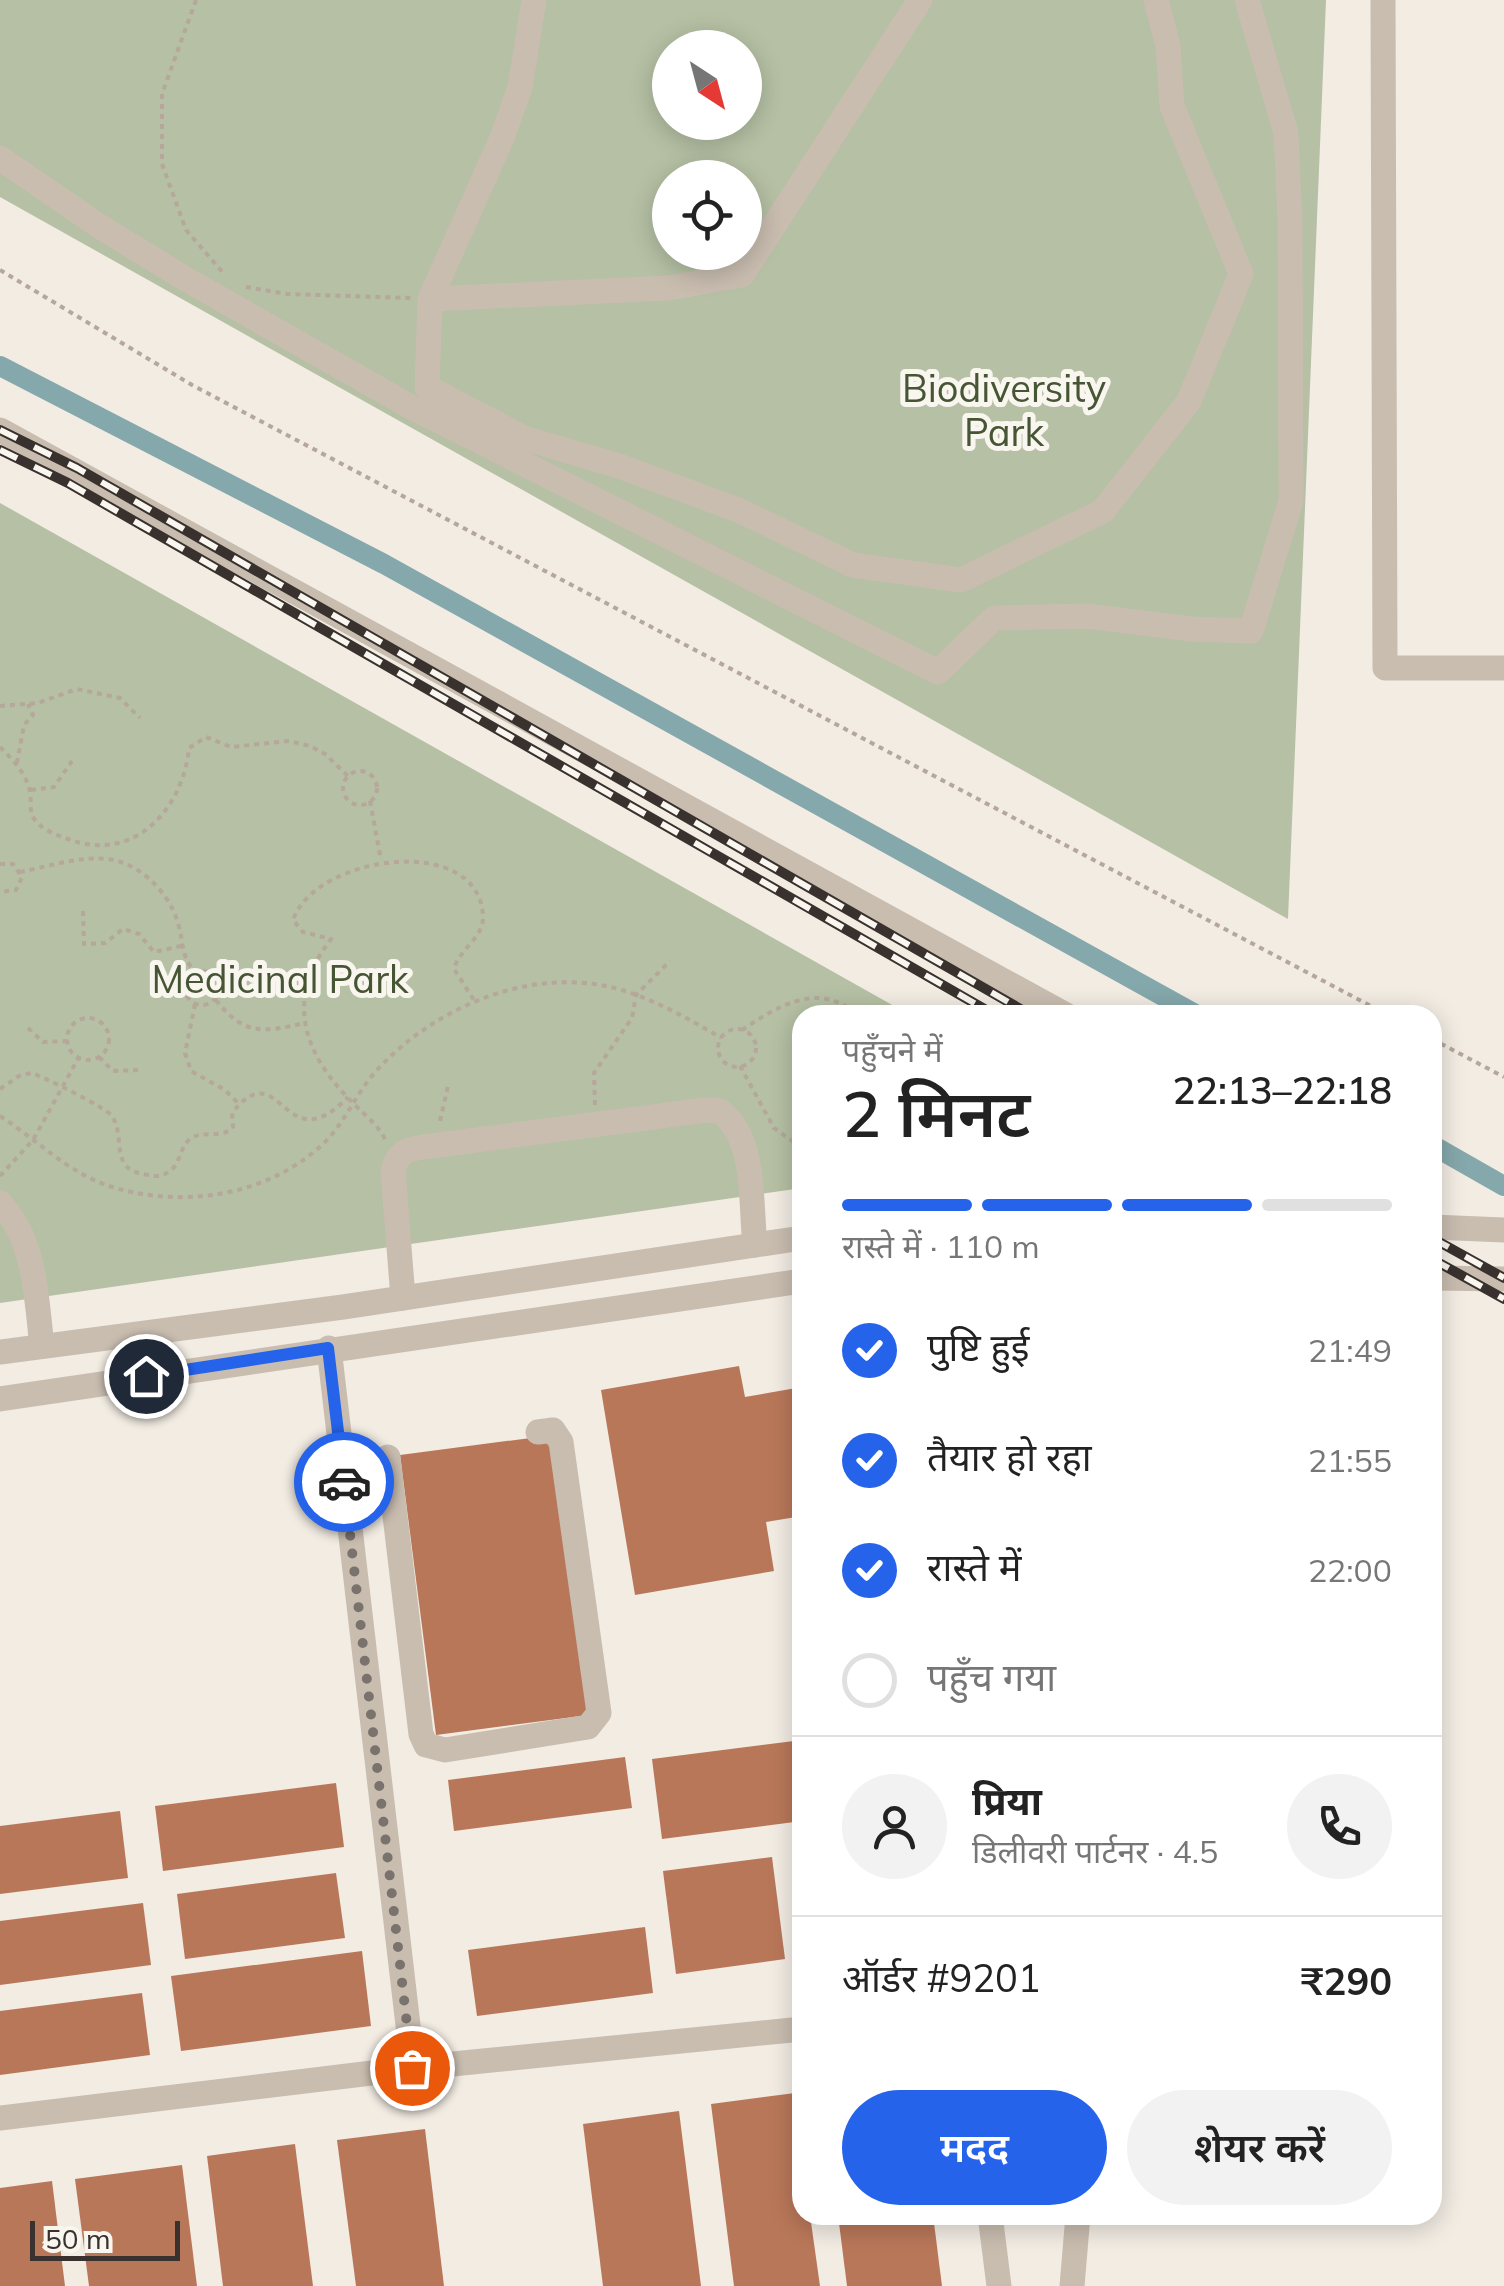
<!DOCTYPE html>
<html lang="hi">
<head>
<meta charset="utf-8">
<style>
  :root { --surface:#fff; --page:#f2f2f2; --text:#222; --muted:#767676; --line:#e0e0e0; --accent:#2563eb }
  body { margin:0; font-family:Mulish,"Noto Sans Devanagari",sans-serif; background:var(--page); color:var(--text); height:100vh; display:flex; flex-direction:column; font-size:38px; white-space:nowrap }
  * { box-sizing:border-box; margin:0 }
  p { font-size:32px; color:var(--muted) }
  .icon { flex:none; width:55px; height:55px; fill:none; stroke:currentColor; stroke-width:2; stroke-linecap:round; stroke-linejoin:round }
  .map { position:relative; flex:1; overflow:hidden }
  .panel { position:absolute; left:792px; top:1005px; width:650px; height:1220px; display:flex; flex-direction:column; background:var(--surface); border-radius:30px; box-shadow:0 5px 25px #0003 }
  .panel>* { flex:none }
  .needle { width:65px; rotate:144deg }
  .controls { position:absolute; left:652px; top:30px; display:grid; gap:20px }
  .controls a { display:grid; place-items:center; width:110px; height:110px; border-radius:50%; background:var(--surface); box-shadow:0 5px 25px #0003; font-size:50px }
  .scale { position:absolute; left:30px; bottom:25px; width:150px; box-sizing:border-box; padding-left:10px; border:5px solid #39312d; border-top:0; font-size:28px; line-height:35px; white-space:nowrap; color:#39312d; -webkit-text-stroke:8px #f9f5ef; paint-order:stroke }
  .pin { position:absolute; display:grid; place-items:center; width:85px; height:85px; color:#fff; margin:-42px; border:5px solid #fff; border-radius:50%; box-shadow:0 2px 10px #0007 }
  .courier { position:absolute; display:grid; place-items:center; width:100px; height:100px; margin:-50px; border:8px solid #2563eb; border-radius:50%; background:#fff; color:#222; box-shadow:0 2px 12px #0007 }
  .head em { font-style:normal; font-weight:600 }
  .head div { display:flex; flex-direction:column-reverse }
  .head { display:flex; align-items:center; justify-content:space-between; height:170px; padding:0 50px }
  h1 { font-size:65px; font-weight:600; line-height:75px }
  .bar { display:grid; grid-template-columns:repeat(4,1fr); gap:15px 10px; align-content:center; height:120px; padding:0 50px }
  .bar i { height:12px; border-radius:8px; background:var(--line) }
  .bar .current { background:var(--accent) }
  .bar p { grid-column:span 4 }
  .line { display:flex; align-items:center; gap:25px; padding:0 50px; border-top:2px solid var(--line) }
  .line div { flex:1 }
  .round { display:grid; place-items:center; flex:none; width:105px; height:105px; border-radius:52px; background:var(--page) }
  ol { padding:0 50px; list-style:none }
  li { display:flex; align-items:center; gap:30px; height:110px }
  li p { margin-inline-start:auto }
  li .icon { padding:10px; border-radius:50%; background:var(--accent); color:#fff; stroke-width:4 }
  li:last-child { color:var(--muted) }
  li i { width:55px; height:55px; border:5px solid var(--line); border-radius:50% }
  .primary-button { display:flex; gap:20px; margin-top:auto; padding:20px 50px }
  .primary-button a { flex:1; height:115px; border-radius:60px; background:var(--accent); color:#fff; font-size:40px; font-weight:600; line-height:115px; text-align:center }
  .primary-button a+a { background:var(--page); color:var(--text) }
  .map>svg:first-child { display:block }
  .green { fill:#b5c0a4; fill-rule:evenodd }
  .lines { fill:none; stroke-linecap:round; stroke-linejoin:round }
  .canal { stroke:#85a8ac; stroke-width:20 }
  .building { fill:#b97759 }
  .path { stroke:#b5a79a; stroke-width:4; stroke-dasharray:5 5; stroke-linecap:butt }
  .minor { stroke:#c9bdb0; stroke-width:25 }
  .rail-casing { stroke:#39312d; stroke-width:10 }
  .rail { stroke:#f9f5ef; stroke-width:6; stroke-dasharray:19; stroke-linecap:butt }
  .done { stroke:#7a726d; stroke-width:10; stroke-dasharray:0 18 }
  .route { stroke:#2563eb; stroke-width:12 }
  .labels { text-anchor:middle; stroke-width:10; stroke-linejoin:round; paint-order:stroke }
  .park-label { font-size:38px; fill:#465533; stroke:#f9f5ef }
</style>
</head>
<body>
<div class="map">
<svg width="1504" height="2286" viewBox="0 0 1504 2286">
  <rect width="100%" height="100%" fill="#f2ece3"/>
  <g class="green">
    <path d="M0,0H1326L1288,919L0,197ZM670,48H745V122H670ZM670,178H745V252H670Z"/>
    <path d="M0,503L910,1015H802V1188L0,1303Z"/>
  </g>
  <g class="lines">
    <g class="canal">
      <path d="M0,366L384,564L1197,1015"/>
      <path d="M1432,1145L1504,1186"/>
    </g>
  </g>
  <g class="building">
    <path d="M739,1366L745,1397L802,1387V1516L766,1522L774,1571L635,1595L601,1390Z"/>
    <path d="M553,1435L589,1715L436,1735L400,1455Z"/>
    <path d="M802,1740V1821L662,1839L652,1759Z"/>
    <path d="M625,1757L632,1808L454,1831L448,1780Z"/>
    <path d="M336,1783L344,1847L163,1871L155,1806Z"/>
    <path d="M120,1811L128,1878L0,1894V1826Z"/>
    <path d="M802,1854V1911H800L793,1856Z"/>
    <path d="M772,1857L785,1959L676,1974L663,1871Z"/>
    <path d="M336,1873L345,1938L185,1959L177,1894Z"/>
    <path d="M143,1903L151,1965L0,1985V1921Z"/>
    <path d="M645,1927L653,1993L477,2016L468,1950Z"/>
    <path d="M362,1951L371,2026L181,2051L171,1976Z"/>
    <path d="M142,1993L150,2055L0,2075V2011Z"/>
    <path d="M795,2093L802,2152V2215H810L820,2286H734L711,2104Z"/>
    <path d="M679,2111L701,2286H603L583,2124Z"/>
    <path d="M425,2129L444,2286H356L337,2140Z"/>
    <path d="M295,2144L313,2286H223L207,2156Z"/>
    <path d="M182,2165L197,2286H89L75,2179Z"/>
    <path d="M52,2181L65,2286H0V2188Z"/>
    <path d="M838,2215H933L942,2286H847Z"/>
  </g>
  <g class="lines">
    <g class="path">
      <path d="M196,0L162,94V164L186,230L225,275"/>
      <path d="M0,270L192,385L1388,1015"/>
      <path d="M246,287L288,294L411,298"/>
      <path d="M0,706L38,703L77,689L120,698L140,718"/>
      <path d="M0,747C13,760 25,772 30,791C32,801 28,812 35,820C43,830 56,835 68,839C134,864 183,809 189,748L206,737L231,747L289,741L310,746L325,754L348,776"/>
      <path d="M17,763L24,725L33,715L28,704"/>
      <circle cx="360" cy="788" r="17"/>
      <path d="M31,790L54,787L72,761"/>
      <path d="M370,801L381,860"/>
      <path d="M0,864H13L22,877L16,890L0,892"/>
      <path d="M20,872C47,867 78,856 106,859C138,861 169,892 178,923C184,943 180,956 196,973"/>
      <path d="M83,911L84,944L105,943L123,929L139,934L154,952L181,946"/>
      <circle cx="202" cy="988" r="17"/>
      <path d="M216,1000C243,1035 263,1033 304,1023"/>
      <path d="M195,1004L185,1053L191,1071L225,1090L239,1104"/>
      <circle cx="88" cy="1039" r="21"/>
      <path d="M28,1028L43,1042L67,1041"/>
      <circle cx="737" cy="1048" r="19"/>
      <path d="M742,1030C778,1006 819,980 857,1015"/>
      <path d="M1432,1039L1504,1077"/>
      <path d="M99,1057L113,1071L138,1070"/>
      <path d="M740,1066L774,1128L802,1148"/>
      <path d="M0,1089L19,1076L31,1073C42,1076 107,1108 112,1116C127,1139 107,1170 148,1175C156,1177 163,1176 170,1171C181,1163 179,1148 190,1139C203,1129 221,1140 233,1127L232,1113C282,1050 282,1165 348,1097"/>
      <path d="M595,1105L594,1073L632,1018L636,995L670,961"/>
      <path d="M0,1116C36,1139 67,1172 109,1186C181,1209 266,1197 323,1144C345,1123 356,1093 377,1070C437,1005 537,963 625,991C659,1002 691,1020 721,1038"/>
      <path d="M440,1121L448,1086"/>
      <path d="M385,1139C377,1124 366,1116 354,1104C303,1054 284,1000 331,939L303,932L293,920C315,855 479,832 483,916C484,938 459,949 454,969L474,1000"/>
      <path d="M0,1176L33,1140L79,1057"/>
    </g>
    <g class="minor">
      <path d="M920,0L742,275L668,288L430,299L427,387L524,438L619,466L738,510L853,565L961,580L1103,511L1189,401L1241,274L1172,106L1168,46L1156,0"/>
      <path d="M1383,0L1385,668H1504"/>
      <path d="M0,158L99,226L184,278L411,407L938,672L994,618L1087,616L1191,629L1251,631L1291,501L1290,220L1286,133L1247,0"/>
      <path d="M430,299L502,138L520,87L534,0"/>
      <path d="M0,430L1066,1015"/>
      <path d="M0,1203C36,1241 36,1297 42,1346"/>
      <path d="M1432,1227L1504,1230"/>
      <path d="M1432,1278L1504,1279"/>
      <path d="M403,1298L393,1171C398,1152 405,1150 423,1147L706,1110L720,1111C757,1139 750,1202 755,1245"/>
      <path d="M329,1348L413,2068"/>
      <path d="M0,1352L343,1307L802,1238"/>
      <path d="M0,1399L802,1281"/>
      <path d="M388,1457L421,1734L426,1745L445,1750L588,1727L599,1713L561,1442L553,1430L538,1432"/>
      <path d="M0,2118L413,2068L802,2029"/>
      <path d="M990,2215L999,2286"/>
      <path d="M1072,2286L1078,2215"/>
    </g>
    <g class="rail-casing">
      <g id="rail">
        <path d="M0,430L77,468L1031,1015"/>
        <path d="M0,450L68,483L995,1015"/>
        <path d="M1432,1238L1504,1278"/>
        <path d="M1432,1259L1504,1299"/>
      </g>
    </g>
    <use href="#rail" class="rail"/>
  </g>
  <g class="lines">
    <path class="done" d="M344,1482L412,2068"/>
    <path class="route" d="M146,1376L328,1348L344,1482"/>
  </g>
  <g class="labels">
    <g class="park-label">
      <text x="1004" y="402">Biodiversity<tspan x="1004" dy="44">Park</tspan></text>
      <text x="280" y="993">Medicinal Park</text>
    </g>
  </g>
</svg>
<div class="controls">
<a><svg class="needle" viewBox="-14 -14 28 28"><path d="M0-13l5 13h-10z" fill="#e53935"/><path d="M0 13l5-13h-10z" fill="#767676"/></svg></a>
<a><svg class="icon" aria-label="locate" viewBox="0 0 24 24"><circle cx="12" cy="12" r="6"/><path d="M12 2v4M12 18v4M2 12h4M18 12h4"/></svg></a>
</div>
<div class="scale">50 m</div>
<div class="pin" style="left:412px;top:2068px;background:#ea580c"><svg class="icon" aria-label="bag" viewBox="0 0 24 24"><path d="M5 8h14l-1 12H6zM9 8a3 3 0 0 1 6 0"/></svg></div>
<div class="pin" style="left:146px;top:1376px;background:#1f2937"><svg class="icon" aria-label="home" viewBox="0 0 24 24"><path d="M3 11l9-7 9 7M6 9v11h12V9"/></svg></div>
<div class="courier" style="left:344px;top:1482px"><svg class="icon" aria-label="car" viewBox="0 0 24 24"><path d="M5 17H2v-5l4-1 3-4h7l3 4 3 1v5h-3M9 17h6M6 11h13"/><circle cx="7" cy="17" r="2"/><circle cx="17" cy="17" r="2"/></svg></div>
<section class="panel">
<div class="head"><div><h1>2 मिनट</h1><p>पहुँचने में</p></div><em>22:13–22:18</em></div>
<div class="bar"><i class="current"></i><i class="current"></i><i class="current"></i><i></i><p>रास्ते में · 110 m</p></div>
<ol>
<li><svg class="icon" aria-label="check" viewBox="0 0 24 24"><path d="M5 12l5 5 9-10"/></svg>पुष्टि हुई<p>21:49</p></li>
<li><svg class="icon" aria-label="check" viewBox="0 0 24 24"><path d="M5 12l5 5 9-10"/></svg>तैयार हो रहा<p>21:55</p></li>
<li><svg class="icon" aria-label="check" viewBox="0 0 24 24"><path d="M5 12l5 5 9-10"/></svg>रास्ते में<p>22:00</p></li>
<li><i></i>पहुँच गया</li>
</ol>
<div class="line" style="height:180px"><a class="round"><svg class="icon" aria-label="person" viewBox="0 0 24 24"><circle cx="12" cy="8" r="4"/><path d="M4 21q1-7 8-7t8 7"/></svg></a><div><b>प्रिया</b><p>डिलीवरी पार्टनर · 4.5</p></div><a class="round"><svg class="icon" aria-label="phone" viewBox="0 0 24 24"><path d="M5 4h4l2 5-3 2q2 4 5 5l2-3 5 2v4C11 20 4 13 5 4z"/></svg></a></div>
<div class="line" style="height:130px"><div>ऑर्डर #9201</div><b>₹290</b></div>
<div class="primary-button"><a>मदद</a><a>शेयर करें</a></div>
</section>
</div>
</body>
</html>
